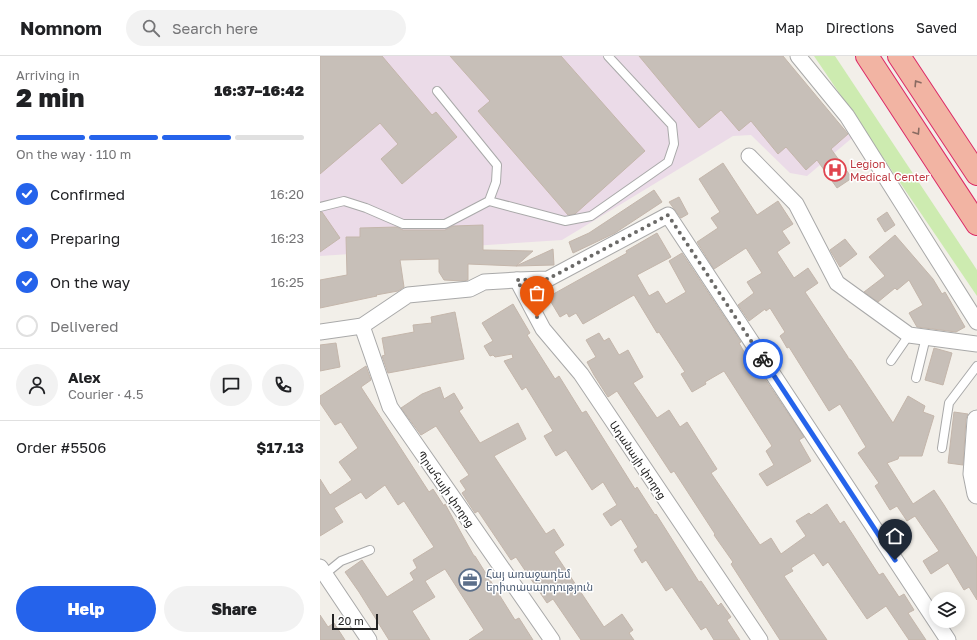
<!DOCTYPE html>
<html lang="en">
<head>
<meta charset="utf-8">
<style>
  :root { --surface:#fff; --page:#f2f2f2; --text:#202124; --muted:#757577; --line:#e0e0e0; --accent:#2563eb }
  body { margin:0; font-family:"Golos Text","Noto Sans Armenian",sans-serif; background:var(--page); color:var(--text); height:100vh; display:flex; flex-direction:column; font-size:15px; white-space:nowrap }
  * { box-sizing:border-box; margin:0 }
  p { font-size:13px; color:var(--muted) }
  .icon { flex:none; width:22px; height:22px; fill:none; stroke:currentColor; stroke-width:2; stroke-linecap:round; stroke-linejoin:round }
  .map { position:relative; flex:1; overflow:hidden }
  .drawer { display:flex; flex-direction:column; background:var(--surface); width:320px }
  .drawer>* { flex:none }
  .controls { position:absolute; left:609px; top:536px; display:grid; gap:8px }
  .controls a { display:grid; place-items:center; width:36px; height:36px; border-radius:50%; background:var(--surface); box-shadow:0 2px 10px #0003; font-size:20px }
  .scale { position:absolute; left:12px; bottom:10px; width:46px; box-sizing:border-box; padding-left:4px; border:2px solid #222; border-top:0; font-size:11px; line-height:14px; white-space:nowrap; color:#222; -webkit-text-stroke:3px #fff; paint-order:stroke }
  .pin { position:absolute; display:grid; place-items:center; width:34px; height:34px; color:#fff; margin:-41px -17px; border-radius:50% 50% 50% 0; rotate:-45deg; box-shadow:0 0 4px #0007 }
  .pin .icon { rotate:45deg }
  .courier { position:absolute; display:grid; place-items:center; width:40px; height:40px; margin:-20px; border:3px solid #2563eb; border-radius:50%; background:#fff; color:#222; box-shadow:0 1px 5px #0007 }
  .summary em { font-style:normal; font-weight:800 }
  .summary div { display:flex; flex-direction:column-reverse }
  .summary { display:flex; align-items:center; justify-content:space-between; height:68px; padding:0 16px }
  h1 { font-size:26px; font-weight:800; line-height:30px }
  .bar { display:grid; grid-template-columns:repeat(4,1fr); gap:6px 4px; align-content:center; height:48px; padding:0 16px }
  .bar i { height:5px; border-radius:3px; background:var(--line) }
  .bar .on { background:var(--accent) }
  .bar p { grid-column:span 4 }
  .line { display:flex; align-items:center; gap:10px; padding:0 16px; border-top:1px solid var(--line) }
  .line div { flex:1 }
  .round { display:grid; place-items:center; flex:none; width:42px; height:42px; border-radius:21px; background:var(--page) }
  ol { padding:0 16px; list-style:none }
  li { display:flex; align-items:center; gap:12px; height:44px }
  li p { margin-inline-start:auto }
  li .icon { padding:4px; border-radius:50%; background:var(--accent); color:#fff; stroke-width:4 }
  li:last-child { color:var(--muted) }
  li i { width:22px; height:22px; border:2px solid var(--line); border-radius:50% }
  .action { display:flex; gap:8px; margin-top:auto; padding:8px 16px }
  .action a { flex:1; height:46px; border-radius:24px; background:var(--accent); color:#fff; font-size:16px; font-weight:800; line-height:46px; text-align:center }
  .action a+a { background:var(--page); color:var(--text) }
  header { display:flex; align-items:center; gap:24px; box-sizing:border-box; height:56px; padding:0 20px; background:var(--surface); border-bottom:1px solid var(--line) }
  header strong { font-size:19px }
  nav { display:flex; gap:22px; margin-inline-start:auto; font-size:14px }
  .search { width:280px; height:36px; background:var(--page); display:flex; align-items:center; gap:10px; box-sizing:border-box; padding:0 14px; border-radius:22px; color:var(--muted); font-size:15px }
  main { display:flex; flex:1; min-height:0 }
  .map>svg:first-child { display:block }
  .industrial { fill:#ebdbe8 }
  .grass { fill:#cdebb0 }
  .building { fill:#c7bfb8; stroke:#c4b6ab }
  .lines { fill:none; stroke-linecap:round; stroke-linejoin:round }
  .service-casing { stroke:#a9a9a9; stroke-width:10 }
  .minor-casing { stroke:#a9a9a9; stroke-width:17 }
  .tertiary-casing { stroke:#a9a9a9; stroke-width:21 }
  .trunk-casing { stroke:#dc2a67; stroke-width:24 }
  .service { stroke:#fff; stroke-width:8 }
  .minor { stroke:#fff; stroke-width:15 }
  .tertiary { stroke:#fff; stroke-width:19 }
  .trunk { stroke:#f2b4a3; stroke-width:22 }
  .oneway { stroke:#8a6b62 }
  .done { stroke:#6b6a68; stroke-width:4; stroke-dasharray:0 7.2 }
  .route { stroke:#2563eb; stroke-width:5 }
  .labels { text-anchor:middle; stroke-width:3; stroke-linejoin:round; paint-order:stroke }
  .health-label { font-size:11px; fill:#be3a42; stroke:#fff; text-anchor:start }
  .street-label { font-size:11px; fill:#222; stroke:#fff }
  .service-label { font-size:11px; fill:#4e5e75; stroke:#fff; text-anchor:start }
</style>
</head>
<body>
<header>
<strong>Nomnom</strong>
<div class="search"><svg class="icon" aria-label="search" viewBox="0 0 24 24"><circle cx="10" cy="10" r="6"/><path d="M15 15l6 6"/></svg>Search here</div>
<nav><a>Map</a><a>Directions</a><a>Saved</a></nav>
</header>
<main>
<section class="drawer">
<div class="summary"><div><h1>2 min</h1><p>Arriving in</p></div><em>16:37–16:42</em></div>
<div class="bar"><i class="on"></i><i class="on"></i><i class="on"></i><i></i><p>On the way · 110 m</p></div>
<ol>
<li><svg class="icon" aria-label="check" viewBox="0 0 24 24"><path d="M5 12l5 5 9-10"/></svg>Confirmed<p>16:20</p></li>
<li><svg class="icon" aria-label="check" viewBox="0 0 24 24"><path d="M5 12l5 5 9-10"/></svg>Preparing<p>16:23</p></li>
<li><svg class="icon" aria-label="check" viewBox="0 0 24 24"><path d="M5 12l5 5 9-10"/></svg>On the way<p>16:25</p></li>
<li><i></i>Delivered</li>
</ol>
<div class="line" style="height:72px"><a class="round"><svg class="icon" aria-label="person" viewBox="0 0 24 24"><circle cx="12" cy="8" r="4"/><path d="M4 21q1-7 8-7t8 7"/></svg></a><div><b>Alex</b><p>Courier · 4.5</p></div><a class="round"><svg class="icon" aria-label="chat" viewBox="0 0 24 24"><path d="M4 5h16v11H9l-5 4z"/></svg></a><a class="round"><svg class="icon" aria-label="phone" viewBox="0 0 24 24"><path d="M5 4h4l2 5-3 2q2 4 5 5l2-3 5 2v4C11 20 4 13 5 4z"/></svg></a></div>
<div class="line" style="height:52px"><div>Order #5506</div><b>$17.13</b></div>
<div class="action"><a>Help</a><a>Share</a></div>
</section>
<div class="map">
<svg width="657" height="584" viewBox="0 0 657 584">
  <rect width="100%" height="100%" fill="#f2efe9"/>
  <path class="industrial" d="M0,0H460L532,82L487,120L470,117L431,79L413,80L242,184L0,200Z"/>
  <path class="grass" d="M494,0H515L657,214V240Z"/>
  <g class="building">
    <path d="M0,0H62L112,59L116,56L137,81L82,128L61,103L78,88L60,67L0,118Z"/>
    <path d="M130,0H241L325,95L255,158L248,159L158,55L170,45Z"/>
    <path d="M319,0H463L528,78L511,93L532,122L517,132L497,104L486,114L466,91L458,98L431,65L419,75L401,54L379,72Z"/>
    <path d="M403,107L437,159L458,145L473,168L462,175L470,187L457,196L474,222L488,212L498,227L485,236L528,301V302L531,304L573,367L588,340L605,350L603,356L614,360L602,400H579L578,403L567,407L593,448L614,434L624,449L657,502V544L649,531L644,534L628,507L611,518L603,505L619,495L595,460L587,465L577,450L570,454L555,430L559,427L538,397L546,391L520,348L509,355L469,291L467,292L460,280L465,276L450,252L446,255L445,253L429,265L418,249L434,237L427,226L442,217L426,192L394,213L377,186L398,172L391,162L400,156L379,123Z"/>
    <path d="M334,134L342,146L295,177L253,197L249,186L269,177Z"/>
    <path d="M359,141L368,158L361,162L349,146Z"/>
    <path d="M0,156H2L20,182L0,196Z"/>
    <path d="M567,156L575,169L565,176L557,163Z"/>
    <path d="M163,169V194L213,195L196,210L148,208V224L143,225L124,224L119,216V203L80,204L84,231L78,235L56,239L57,240L0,252V224L27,219L26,181H40V172L77,171L83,174H125L133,170Z"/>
    <path d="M337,177L351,201L317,219L329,240L338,235L346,248L366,236L349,205L362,197L421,286L419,287L439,322L443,320L484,381L479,384L491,405L447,430L439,418L454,409L446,395L452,390L404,315L385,326L386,328L372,336L361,318L365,316L339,276L337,277L314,239L263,268L256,257L249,261L247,257L240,261L228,241L307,197L306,195Z"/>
    <path d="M575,179L613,223L622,238L625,236L645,271L636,276L597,271L589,257L603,249L589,224L577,234L575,232L558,246L544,236L565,220L549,201Z"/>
    <path d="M525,183L537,198L520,211L510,194Z"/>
    <path d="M233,193L234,209L196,210Z"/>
    <path d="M193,248L210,277L207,279L235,323L239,320L262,357L266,355L315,433L317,431L335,459L336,458L379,526L381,525L398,550L401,547L411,561L407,564L420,584H394L386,571L381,574L352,531L346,535L326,504L322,507L314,494L318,491L301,463L291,470L283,458L297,449L283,426L272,434L246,394L236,400L224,380L233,375L206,331L202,334L184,305L193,302L192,298L175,301L173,299L170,300L164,290L173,285L162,267Z"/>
    <path d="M135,256L144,303L68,317L62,300L65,299L62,282L94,276L93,269L112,267L111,261Z"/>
    <path d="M279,277L284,285L289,282L299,299L308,294L323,321L313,327L337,362L349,354L360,371L367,366L397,413L391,417L440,489L451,482L461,498L486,480L476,465L489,457L491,459L507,448L520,468L524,465L559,519L563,517L579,541L584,538L594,554L588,557L606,584H589L566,550L547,563L508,506L503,510L494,497L471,512L473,515L464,520L507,584H460L411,508L413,506L394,479L395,478L354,415L351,417L297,335L288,341L274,319L267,306L276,301L266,284Z"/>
    <path d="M16,287L20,311L0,315V289Z"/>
    <path d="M614,292L632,297L623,329L605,324Z"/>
    <path d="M46,310L51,324L41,331L109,436L113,433L124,450L125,448L154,500H155L195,564L199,562L213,584H149L164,574L125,513L105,525L115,541L92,555L110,584H69L39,536L25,516L42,504L67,541L94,524L90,517L97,512L93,504L114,491L84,445L78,449L65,429L46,443L41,436L14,452L23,466L0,480V423L10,439L32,424L19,406L38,392L21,366L15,369L0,347V340Z"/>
    <path d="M120,331L124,343L134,337L143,352L139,355L160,387L198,367L206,383L174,400L226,478L234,473L244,489L234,496L284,571L302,558L313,574L309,577L314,584H261L233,543L227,547L196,501L191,504L158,455L155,457L142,437L146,434L140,425L149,419L116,370L101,379L81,352L102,338Z"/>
    <path d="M634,356L648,358L646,363L643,409L628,407Z"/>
    <path d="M0,559L8,571L14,567L25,584H0Z"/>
  </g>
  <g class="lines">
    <g class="service-casing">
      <g id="service">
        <path d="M169,145L245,165L271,160L348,106L354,88L352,69L288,0"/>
        <path d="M0,151L24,145L46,152L83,168H125L169,145L176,126L177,109L117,35"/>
        <path d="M571,305L589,279"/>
        <path d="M596,322L606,281"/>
        <path d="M622,392L629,347L657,310"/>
        <path d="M5,518L21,505L50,494"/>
      </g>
    </g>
    <g class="minor-casing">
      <g id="minor">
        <path d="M478,0L527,60L657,266"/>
        <path d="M429,100L476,148L517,227L589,279L657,288"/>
        <path d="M197,224L223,273L261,318L440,584"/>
        <path d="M42,270L70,351L232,584"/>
        <path d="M0,276L42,270L88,239L150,233L164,226L197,224L228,223L348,159L628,584"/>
        <path d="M0,511L49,584"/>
      </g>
    </g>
    <g class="tertiary-casing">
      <path id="tertiary" d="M657,364L653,418L657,438"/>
    </g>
    <g class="trunk-casing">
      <g id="trunk">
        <path d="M547,0L657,168"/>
        <path d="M579,0L657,118"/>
      </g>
    </g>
    <use href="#service" class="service"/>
    <use href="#minor" class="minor"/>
    <use href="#tertiary" class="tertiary"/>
    <use href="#trunk" class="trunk"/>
  </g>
  <defs><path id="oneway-chevron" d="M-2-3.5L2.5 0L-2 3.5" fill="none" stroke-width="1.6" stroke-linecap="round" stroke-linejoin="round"/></defs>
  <g class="oneway">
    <use href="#oneway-chevron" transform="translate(597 27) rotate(-123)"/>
    <use href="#oneway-chevron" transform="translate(597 76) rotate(57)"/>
  </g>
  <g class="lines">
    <path class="done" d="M217,261L197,224L228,223L348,159L443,303"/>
    <path class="route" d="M443,303L575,504"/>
  </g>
  <defs>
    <g id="hospital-ring" transform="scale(1.15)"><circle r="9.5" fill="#fff" stroke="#e0444e" stroke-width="1.5"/><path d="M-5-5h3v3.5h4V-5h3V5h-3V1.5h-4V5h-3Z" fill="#e0444e"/></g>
    <g id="office-ring" transform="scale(1.15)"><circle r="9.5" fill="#fff" stroke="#5c6f8a" stroke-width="1.5"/><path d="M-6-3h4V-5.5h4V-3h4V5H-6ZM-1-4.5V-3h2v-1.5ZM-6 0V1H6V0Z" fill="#5c6f8a"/></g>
  </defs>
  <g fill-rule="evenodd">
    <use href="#hospital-ring" x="515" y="114"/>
    <use href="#office-ring" x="150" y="524"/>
  </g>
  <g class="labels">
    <g class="health-label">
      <text x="530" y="112">Legion<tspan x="530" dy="13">Medical Center</tspan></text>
    </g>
    <g class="street-label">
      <text transform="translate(318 404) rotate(56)" y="4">Ադանայի փողոց</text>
      <text transform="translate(126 433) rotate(55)" y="4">Պրահայի փողոց</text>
    </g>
    <g class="service-label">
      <text x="166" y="522">Հայ առաջադեմ<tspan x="166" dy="13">երիտասարդություն</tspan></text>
    </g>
  </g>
</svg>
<div class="controls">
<a><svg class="icon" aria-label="layers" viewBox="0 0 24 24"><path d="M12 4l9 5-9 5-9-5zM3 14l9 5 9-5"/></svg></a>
</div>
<div class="scale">20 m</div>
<div class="pin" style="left:217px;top:261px;background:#ea580c"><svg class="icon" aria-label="bag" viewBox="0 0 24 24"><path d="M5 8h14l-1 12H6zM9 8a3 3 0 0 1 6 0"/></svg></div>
<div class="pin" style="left:575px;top:504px;background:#1f2937"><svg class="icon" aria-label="home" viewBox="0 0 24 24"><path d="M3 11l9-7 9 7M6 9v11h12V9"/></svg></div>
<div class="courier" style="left:443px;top:303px"><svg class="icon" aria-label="bike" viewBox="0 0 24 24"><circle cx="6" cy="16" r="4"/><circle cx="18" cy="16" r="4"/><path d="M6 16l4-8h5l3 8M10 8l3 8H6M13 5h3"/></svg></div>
</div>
</main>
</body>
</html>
